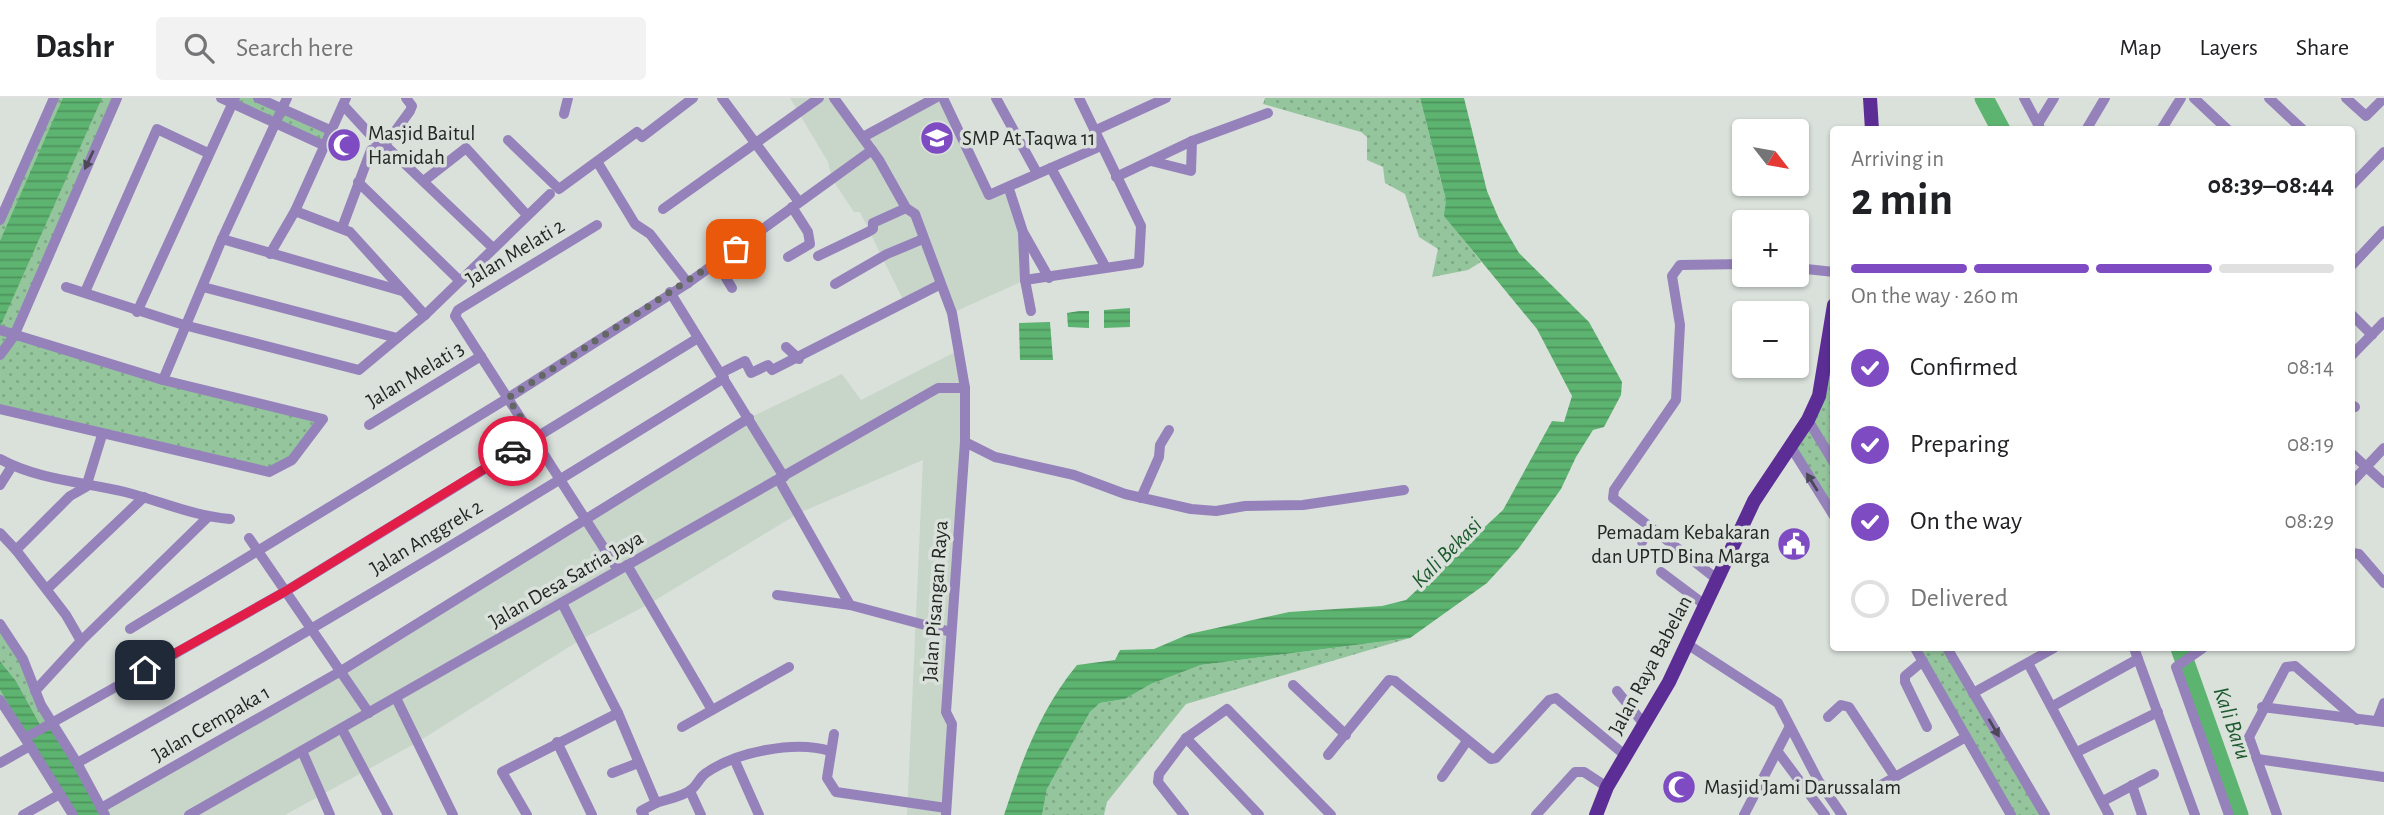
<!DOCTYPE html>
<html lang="en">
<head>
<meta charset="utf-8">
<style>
  :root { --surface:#fff; --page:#f2f2f2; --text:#202124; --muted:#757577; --line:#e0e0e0; --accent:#7e4bc2 }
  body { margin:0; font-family:"Alegreya Sans",sans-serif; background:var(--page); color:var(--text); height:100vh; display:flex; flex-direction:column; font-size:26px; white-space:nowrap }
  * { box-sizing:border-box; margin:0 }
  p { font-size:23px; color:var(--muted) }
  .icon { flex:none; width:38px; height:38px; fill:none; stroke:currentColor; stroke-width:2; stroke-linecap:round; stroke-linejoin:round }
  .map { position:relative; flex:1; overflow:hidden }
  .sheet { position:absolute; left:1830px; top:28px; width:525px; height:525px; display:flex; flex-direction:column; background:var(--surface); border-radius:7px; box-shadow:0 2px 5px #0004 }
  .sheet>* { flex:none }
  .needle { width:46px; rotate:121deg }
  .fabs { position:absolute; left:1732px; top:21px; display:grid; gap:14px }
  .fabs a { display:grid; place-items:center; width:77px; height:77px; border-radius:7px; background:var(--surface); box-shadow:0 2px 5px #0004; font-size:35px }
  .pin { position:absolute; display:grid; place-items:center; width:60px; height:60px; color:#fff; margin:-30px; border-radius:14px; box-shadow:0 4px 10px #0006 }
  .courier { position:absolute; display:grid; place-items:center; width:70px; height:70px; margin:-35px; border:5px solid #e11d48; border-radius:50%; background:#fff; color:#222; box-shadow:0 2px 9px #0007 }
  .head em { font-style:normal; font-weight:700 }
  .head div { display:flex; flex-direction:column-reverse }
  .head { display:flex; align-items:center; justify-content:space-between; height:119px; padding:0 21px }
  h1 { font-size:46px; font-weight:700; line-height:52px }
  .bar { display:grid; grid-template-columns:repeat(4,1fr); gap:10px 7px; align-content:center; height:84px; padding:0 21px }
  .bar i { height:9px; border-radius:5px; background:var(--line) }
  .bar .on { background:var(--accent) }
  .bar p { grid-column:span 4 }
  ol { padding:0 21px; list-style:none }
  li { display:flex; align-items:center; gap:21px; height:77px }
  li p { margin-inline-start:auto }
  li .icon { padding:7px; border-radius:50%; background:var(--accent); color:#fff; stroke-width:4 }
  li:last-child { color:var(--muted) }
  li i { width:38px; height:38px; border:4px solid var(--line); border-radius:50% }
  header { display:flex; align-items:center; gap:42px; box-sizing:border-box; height:98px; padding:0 35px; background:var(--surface); border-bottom:2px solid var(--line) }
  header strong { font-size:33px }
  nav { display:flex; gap:38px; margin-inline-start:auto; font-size:24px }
  .search { width:490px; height:63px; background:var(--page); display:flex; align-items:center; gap:18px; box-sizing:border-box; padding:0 24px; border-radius:7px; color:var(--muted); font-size:26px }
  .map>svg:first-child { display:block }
  .built { fill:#c8d5c9 }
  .grass { fill:url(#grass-dots) }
  .water { fill:url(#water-rules) }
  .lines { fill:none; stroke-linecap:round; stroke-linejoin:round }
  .river { stroke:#5db470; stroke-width:19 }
  .minor { stroke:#9682bb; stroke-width:10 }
  .major { stroke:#5c2e95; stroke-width:14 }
  .oneway { fill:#4c4759 }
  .done { stroke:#646864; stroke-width:7; stroke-dasharray:0 12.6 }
  .route { stroke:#e11d48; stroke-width:9 }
  .labels { text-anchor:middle; stroke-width:7; stroke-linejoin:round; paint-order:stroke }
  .poi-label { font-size:21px; fill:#242724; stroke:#dae1db; text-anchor:start }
  .street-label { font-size:21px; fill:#242724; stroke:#dae1db }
  .water-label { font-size:23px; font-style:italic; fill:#1d5a2d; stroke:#dae1db }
</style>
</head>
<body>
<header>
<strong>Dashr</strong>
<div class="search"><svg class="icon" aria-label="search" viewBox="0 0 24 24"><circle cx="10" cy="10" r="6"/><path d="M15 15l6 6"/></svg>Search here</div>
<nav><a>Map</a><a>Layers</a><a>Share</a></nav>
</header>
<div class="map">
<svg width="2384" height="717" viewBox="0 0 2384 717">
  <defs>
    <pattern id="grass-dots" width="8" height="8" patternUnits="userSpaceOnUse" patternTransform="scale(1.75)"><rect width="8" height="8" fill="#94c59c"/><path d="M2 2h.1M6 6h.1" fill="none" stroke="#7fa986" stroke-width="1.8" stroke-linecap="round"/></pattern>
    <pattern id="water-rules" width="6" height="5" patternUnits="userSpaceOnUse" patternTransform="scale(1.75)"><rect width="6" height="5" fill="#5db470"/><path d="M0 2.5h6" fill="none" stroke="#4d925c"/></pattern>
  </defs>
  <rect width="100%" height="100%" fill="#dae1db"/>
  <g class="built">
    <path d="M790,0H834L864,39L943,0L988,97L1009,91L1023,134L1025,182L952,215L939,187L904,204L860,114H854L832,81L828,64Z"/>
    <path d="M961,251L965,290L948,603L952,626L948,717H907L923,362L799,415L649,506L580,542L416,645L285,717H105L101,710L341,573L749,320L842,276L861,302Z"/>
  </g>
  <g class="grass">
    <path d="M54,0H117L15,238L321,319L292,362L269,374L0,311V122Z"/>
    <path d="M221,0H258L330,32L323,47Z"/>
    <path d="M1265,0H1420L1446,102L1445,118L1481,164L1468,172L1432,179L1438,151L1419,139L1405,96L1385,85L1383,69L1367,62V39L1361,34L1263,6Z"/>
    <path d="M1834,248V418L1791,349Z"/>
    <path d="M0,526L23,561L41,608L77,665L105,717H73L0,602V592L28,638L42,630L16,583L0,563Z"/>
    <path d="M1410,540L1186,606L1107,704L1104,717H1042L1047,691L1090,614L1100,605L1125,601L1151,586L1201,567Z"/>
    <path d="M1915,550H1947L2045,717H2011Z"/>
  </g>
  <g class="water">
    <path d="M63,0H102L0,229V143Z"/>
    <path d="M1420,0H1464L1487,93L1499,121L1519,155L1589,224L1622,284L1621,297L1604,329L1593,332L1576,359L1561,391L1519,450L1487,485L1410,540L1201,567L1151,586L1125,601L1100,605L1090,614L1047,691L1042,717H1004C1022,662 1040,612 1077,567L1115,562L1120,552L1154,551L1189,536L1289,514L1382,508L1406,502L1503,412L1552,323L1564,324L1572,298L1537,231L1444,118L1446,102Z"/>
    <path d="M1130,210V229L1104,230V212Z"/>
    <path d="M1079,213H1089V230L1068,229L1067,215Z"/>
    <path d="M1050,224L1053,262H1020L1019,225Z"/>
    <path d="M0,563L16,583L42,630L52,625L105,717H75L0,592Z"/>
  </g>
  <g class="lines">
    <g class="river">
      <path d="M1984,0L2001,32"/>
      <path d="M2180,550L2239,717"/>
    </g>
    <g class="minor">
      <path d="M221,0L323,47"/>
      <path d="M258,0L330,32"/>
      <path d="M722,0L799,104"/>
      <path d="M834,0L879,62L906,110L915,116L952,215L965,290V344L946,614L952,626L946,717"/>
      <path d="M943,0L989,97L1101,48"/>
      <path d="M996,0L1037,75"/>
      <path d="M2024,0L2041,32"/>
      <path d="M2194,0L2228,32"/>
      <path d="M2269,0L2303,32"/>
      <path d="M2346,0L2366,18L2384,0"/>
      <path d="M343,7L377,44L385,47L492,149"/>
      <path d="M564,16L568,0"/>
      <path d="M2038,26L2054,0"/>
      <path d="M2086,32L2105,0"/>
      <path d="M2161,32L2181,0"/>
      <path d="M1094,33L1166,0"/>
      <path d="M863,39L935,0"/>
      <path d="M508,42L559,91L637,34L642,39L693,0"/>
      <path d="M385,47L410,13L412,8L406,0"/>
      <path d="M1151,63L1191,73L1192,43"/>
      <path d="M598,65L635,126L650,136L688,185"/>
      <path d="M1051,70L1105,168"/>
      <path d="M1116,79L1192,43L1268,15"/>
      <path d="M425,82L466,50L526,116"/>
      <path d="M358,84L459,182"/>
      <path d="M2352,87L2384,54"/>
      <path d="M1009,91L1023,134L1049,180"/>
      <path d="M663,111L819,0"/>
      <path d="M295,113L350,134L425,217"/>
      <path d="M0,122L54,0"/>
      <path d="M597,127L458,212L455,218L618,472"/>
      <path d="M342,130L371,52L385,47"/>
      <path d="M1023,136L1025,182L1031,213"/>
      <path d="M222,141L402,193"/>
      <path d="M270,156L295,113L346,0"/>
      <path d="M818,158L868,134L873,131V125L906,110"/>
      <path d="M788,159L810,146L808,134L792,109"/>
      <path d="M717,165L732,190"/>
      <path d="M2352,167L2384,133"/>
      <path d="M1797,170L1834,174"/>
      <path d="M1025,182L1139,165L1141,128L1079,0"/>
      <path d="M835,186L887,156L923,141"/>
      <path d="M66,189L184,227L359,272L425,217L550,96"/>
      <path d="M203,189L397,240"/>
      <path d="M85,194L157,31L208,55"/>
      <path d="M670,194L784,379"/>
      <path d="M137,214L235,0"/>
      <path d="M2352,217L2372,237"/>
      <path d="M0,232L163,282L323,321L292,362L269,374L0,311"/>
      <path d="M786,249L799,261"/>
      <path d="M0,257L14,238L117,0"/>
      <path d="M2352,257L2384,224"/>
      <path d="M721,275L745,263L751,275L768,267L772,272L939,187"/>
      <path d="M163,282L222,141L287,0"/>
      <path d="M2352,307L2355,309"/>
      <path d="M1808,322L1834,365"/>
      <path d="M369,327L481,258"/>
      <path d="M965,344L995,359L1074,377L1125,396L1191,411L1216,413L1245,408L1303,407L1404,392"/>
      <path d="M1791,349L1834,418"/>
      <path d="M2352,356L2384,385"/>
      <path d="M0,361C38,382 84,384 125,394C160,403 193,418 230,421"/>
      <path d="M779,382L850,507"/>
      <path d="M2352,384L2384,350"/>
      <path d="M0,387L12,368"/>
      <path d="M1141,400L1159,359L1160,347L1169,332"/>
      <path d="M0,435L16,452"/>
      <path d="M249,440L369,615"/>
      <path d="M1642,444L1650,431"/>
      <path d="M2352,455L2359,456L2384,485"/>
      <path d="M627,467L712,612"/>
      <path d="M1661,474L1705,507"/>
      <path d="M1718,482L1613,400L1614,392L1676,302L1680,227L1672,178L1680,167L1745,166"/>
      <path d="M48,490L144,399"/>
      <path d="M777,497L850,507L951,534"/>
      <path d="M562,505L618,615L656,705L641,713L644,717"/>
      <path d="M0,526L23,561L41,607L77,665L105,717"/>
      <path d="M130,531L508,300L688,185L872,52"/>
      <path d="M81,543L66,517L16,452L70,398L86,389L102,337"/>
      <path d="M1687,546L1778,605L1818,682L1842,717"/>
      <path d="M1915,550L2011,717"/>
      <path d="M1947,550L2045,717"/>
      <path d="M2134,550L2195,717"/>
      <path d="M2203,550L2176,569L2229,717"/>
      <path d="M1923,563L1905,578V584L1927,629"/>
      <path d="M2028,565L2109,717"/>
      <path d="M1293,587L1346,637"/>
      <path d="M35,593L81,543L208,419"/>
      <path d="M1617,593L1644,626"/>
      <path d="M1973,595L2054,550"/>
      <path d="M396,600L453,717"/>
      <path d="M0,602L30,648L0,665"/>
      <path d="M2053,608L2138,561"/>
      <path d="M2262,609L2384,624"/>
      <path d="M1828,619L1841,607L1849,609L1895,679"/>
      <path d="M2377,623L2384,605"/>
      <path d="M682,629L789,569"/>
      <path d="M342,631L388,717"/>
      <path d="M834,636L827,680L836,694L946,710"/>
      <path d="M25,640L286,493L698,240"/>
      <path d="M1186,640L1259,717"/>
      <path d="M557,644L592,717"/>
      <path d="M30,648L73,717"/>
      <path d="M302,653L330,717"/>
      <path d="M1778,654L1825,717"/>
      <path d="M2077,654L2158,614"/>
      <path d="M1328,657L1389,582L1395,583L1491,661L1496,660L1549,602L1556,600L1626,658"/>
      <path d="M2257,661L2384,679"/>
      <path d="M735,663L759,717"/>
      <path d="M77,665C296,543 511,413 724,280"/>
      <path d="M612,675L638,665"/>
      <path d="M1442,679L1467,643"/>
      <path d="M2132,687L2142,717"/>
      <path d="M1872,692L1966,639"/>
      <path d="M690,693L701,717"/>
      <path d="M2103,703L2154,676"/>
      <path d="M656,705C667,701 683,699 692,691C697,687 700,679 706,675C736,654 795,642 830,653"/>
      <path d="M101,710L341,573L749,320"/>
      <path d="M23,717L60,696"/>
      <path d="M189,717L938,290H965"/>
      <path d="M527,717L502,674L618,615"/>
      <path d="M1184,717L1158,684L1159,676L1186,640L1227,611L1331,717"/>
      <path d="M1536,717L1575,674H1584L1607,689"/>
      <path d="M1744,717L1789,630"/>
      <path d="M2277,717L2249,639L2286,569L2295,568L2357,622"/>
    </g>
    <g class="major">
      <path d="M1870,0L1872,32"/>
      <path d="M1596,717L1607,689L1669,584L1754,403L1808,322L1819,298L1834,207"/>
    </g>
  </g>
  <defs><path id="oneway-solid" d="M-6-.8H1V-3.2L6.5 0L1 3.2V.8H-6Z" transform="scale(1.75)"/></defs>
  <g class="oneway">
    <use href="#oneway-solid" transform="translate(89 62) rotate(115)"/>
    <use href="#oneway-solid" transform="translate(1812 384) rotate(-122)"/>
    <use href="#oneway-solid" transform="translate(1994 630) rotate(60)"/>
  </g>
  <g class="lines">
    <path class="done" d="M513,353L534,340L508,300L736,151"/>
    <path class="route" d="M145,572L286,493L513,353"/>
  </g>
  <defs>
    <g id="school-disc" transform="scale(1.75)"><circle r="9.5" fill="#7e4bc2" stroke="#dae1db"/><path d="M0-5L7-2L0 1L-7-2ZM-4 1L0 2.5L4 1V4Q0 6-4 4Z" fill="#fff"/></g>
    <g id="mosque-disc" transform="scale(1.75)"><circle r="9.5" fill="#7e4bc2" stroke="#dae1db"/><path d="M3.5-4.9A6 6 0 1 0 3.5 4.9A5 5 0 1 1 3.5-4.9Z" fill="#fff"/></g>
    <g id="civic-disc" transform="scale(1.75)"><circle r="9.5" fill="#7e4bc2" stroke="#dae1db"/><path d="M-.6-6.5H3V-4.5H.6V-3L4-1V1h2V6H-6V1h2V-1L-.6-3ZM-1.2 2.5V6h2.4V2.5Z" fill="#fff"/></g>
  </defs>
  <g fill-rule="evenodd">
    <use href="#school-disc" x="937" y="40"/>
    <use href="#mosque-disc" x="344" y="47"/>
    <use href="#civic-disc" x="1794" y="446"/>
    <use href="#mosque-disc" x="1679" y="689"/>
  </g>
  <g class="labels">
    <g class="poi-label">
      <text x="368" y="42">Masjid Baitul<tspan x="368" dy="24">Hamidah</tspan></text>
      <text x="962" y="47">SMP At Taqwa 11</text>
      <text x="1770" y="441" text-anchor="end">Pemadam Kebakaran<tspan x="1770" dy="24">dan UPTD Bina Marga</tspan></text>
      <text x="1704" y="696">Masjid Jami Darussalam</text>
    </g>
    <g class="street-label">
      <text transform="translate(515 154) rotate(-31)" y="7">Jalan Melati 2</text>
      <text transform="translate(415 276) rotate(-31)" y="7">Jalan Melati 3</text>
      <text transform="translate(426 439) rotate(-31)" y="7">Jalan Anggrek 2</text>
      <text transform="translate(566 481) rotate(-30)" y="7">Jalan Desa Satria Jaya</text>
      <text transform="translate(935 503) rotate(-86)" y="7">Jalan Pisangan Raya</text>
      <text transform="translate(1650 567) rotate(-62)" y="7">Jalan Raya Babelan</text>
      <text transform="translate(211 625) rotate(-30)" y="7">Jalan Cempaka 1</text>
    </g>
    <g class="water-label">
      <text transform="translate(1446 454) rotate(-45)" y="8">Kali Bekasi</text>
      <text transform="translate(2233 625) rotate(71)" y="8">Kali Baru</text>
    </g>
  </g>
</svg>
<div class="fabs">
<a><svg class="needle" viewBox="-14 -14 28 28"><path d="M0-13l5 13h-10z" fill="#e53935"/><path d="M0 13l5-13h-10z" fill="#757577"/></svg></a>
<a>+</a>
<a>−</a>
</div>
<div class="pin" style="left:736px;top:151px;background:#ea580c"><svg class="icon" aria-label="bag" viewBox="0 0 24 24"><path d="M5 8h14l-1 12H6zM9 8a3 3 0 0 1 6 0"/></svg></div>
<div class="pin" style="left:145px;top:572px;background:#1f2937"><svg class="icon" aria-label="home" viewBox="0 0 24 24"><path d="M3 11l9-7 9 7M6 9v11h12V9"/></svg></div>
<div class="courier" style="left:513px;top:353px"><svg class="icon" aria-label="car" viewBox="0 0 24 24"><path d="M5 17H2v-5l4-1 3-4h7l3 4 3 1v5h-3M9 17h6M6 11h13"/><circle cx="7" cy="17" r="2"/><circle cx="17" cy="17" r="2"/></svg></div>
<section class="sheet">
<div class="head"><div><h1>2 min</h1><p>Arriving in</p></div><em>08:39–08:44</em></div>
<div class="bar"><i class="on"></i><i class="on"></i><i class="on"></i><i></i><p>On the way · 260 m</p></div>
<ol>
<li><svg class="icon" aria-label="check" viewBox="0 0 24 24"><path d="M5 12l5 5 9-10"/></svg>Confirmed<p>08:14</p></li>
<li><svg class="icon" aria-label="check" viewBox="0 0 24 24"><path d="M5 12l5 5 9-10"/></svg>Preparing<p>08:19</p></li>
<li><svg class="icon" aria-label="check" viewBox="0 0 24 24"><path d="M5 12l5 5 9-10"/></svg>On the way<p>08:29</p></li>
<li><i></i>Delivered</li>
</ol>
</section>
</div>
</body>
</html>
